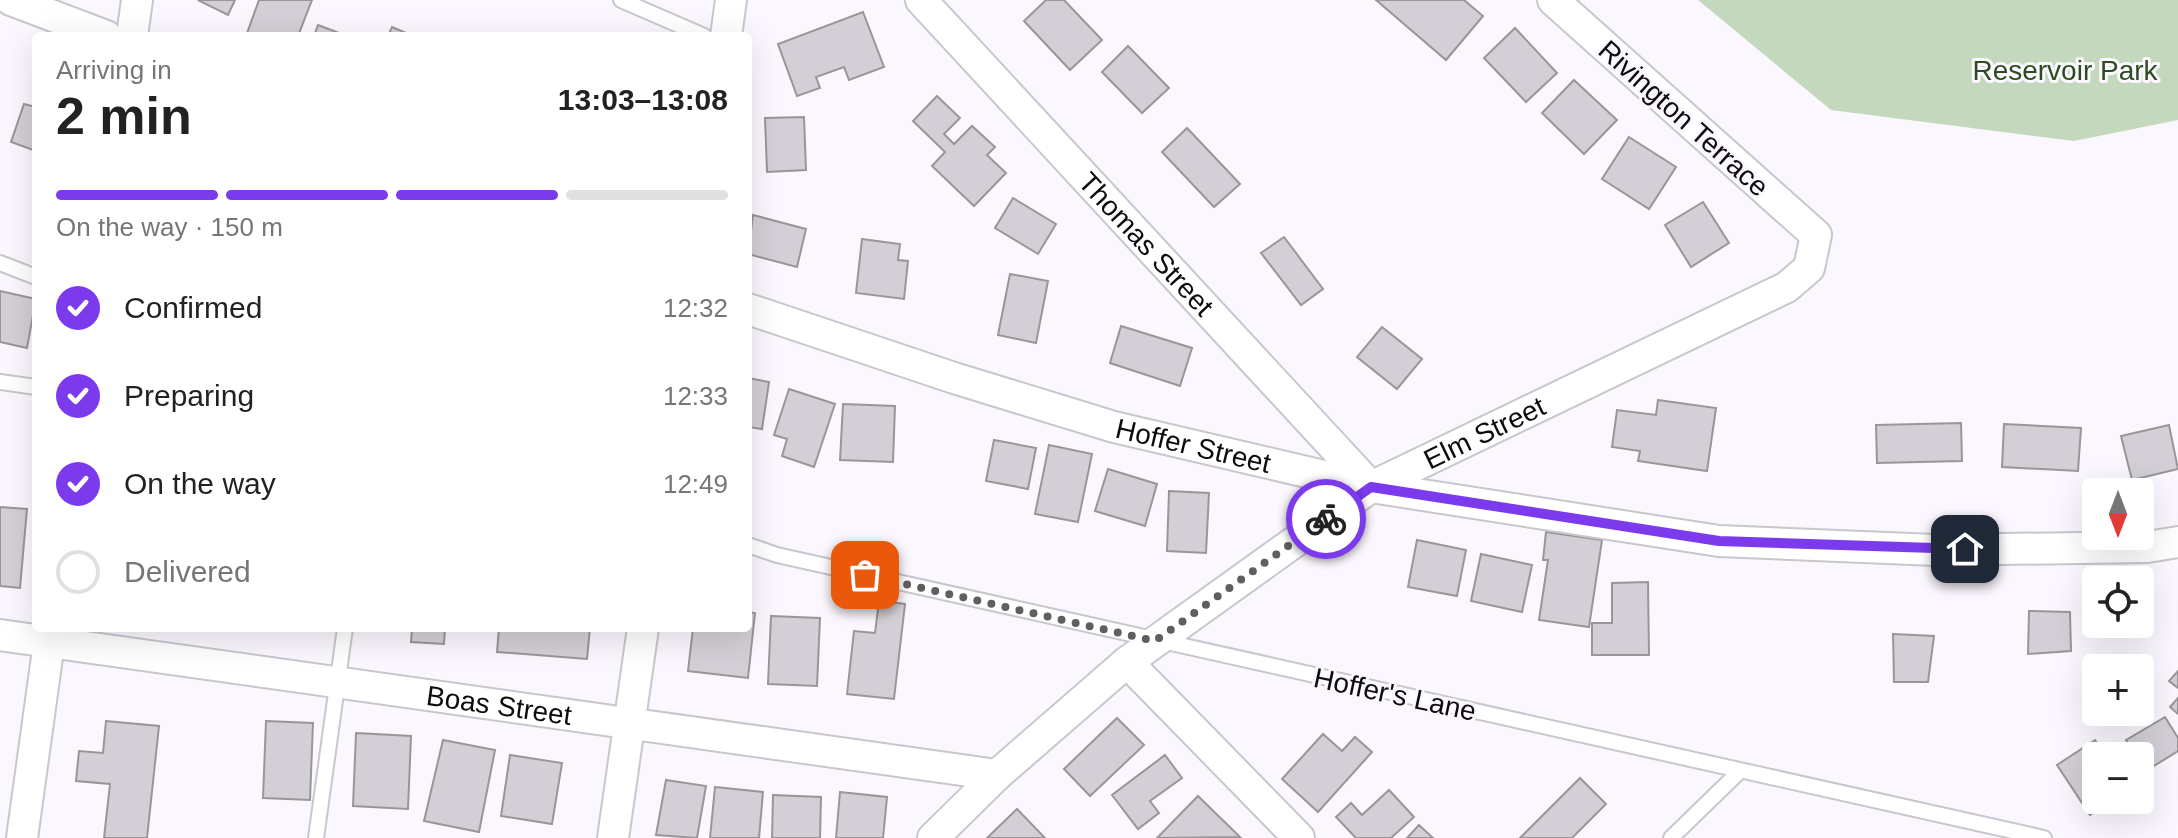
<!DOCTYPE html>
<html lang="en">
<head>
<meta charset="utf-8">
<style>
  :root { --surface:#fff; --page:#f2f2f2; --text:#222; --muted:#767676; --line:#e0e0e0; --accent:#7c3aed }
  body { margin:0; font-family:Helvetica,sans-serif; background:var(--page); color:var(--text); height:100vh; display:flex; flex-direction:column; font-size:30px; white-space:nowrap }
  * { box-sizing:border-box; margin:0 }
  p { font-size:26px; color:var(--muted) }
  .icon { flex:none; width:44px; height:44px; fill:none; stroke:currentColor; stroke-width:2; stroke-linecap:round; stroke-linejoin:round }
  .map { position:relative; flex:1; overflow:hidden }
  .side { position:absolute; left:32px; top:32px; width:720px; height:600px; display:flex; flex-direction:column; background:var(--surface); border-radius:8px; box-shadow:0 8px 32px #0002 }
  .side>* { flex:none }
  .needle { width:52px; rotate:180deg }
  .tools { position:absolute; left:2082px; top:478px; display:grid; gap:16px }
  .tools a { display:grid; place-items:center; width:72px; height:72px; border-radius:8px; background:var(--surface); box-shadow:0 8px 32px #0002; font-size:40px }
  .pin { position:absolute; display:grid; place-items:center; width:68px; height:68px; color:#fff; margin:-34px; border-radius:16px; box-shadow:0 4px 12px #0006 }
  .courier { position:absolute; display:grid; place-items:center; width:80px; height:80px; margin:-40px; border:6px solid #7c3aed; border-radius:50%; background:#fff; color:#222; box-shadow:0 2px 10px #0007 }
  .head em { font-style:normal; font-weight:700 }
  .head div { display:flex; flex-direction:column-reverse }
  .head { display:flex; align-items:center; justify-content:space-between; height:136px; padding:0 24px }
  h1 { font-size:52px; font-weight:700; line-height:60px }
  .bar { display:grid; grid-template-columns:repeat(4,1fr); gap:12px 8px; align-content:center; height:96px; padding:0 24px }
  .bar i { height:10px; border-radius:6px; background:var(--line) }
  .bar .on { background:var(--accent) }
  .bar p { grid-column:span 4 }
  ol { padding:0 24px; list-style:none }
  li { display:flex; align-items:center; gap:24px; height:88px }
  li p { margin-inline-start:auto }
  li .icon { padding:8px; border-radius:50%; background:var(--accent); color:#fff; stroke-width:4 }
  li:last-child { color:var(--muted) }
  li i { width:44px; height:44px; border:4px solid var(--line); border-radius:50% }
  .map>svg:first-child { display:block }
  .green { fill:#c4d8bd }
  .building { fill:#d3cfd6; stroke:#98959b; stroke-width:2 }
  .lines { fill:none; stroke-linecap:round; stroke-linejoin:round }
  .service-casing { stroke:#cac6cd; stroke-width:18 }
  .minor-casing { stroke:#cac6cd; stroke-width:34 }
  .service { stroke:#fff; stroke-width:14 }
  .minor { stroke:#fff; stroke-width:30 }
  .done { stroke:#605e62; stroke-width:8; stroke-dasharray:0 14.4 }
  .route { stroke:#7c3aed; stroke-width:10 }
  .labels { text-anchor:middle; stroke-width:6; stroke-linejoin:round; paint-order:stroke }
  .park-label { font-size:28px; fill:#2c4c1f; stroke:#fbf7fe }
  .street-label { font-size:28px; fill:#0d0b0e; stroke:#fbf7fe }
</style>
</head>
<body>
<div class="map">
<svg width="2178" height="838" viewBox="0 0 2178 838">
  <rect width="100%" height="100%" fill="#fbf7fe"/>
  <path class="green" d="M1698,0H2178V120L2074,141L1831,110Z"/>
  <g class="building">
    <path d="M198,0H235L228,15Z"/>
    <path d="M259,0H312L298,36H246Z"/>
    <path d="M1046,0H1064L1102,40L1070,70L1024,21Z"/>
    <path d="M1376,0H1464L1483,16L1446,60Z"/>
    <path d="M863,12L884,67L849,80L844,67L816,77L820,88L797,96L778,44Z"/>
    <path d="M318,25L347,36H314Z"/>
    <path d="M392,27L413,36H388Z"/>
    <path d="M1515,28L1557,73L1526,102L1484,58Z"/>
    <path d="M1128,46L1169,88L1142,113L1102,72Z"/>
    <path d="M1574,80L1617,120L1584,154L1542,113Z"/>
    <path d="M937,96L960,118L944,134L954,144L972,126L995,147L987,155L1006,173L974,206L932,166L945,152L913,121Z"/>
    <path d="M24,104L36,107V151L11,142Z"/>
    <path d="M804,117L806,170L767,172L765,118Z"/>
    <path d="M1187,128L1240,184L1214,207L1162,152Z"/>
    <path d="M1629,137L1676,167L1649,209L1602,179Z"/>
    <path d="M1013,198L1056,224L1038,254L995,228Z"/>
    <path d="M1703,202L1729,243L1691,267L1665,225Z"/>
    <path d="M753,215L806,229L797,267L748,254Z"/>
    <path d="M1284,237L1323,289L1301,305L1261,253Z"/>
    <path d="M862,239L900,244L898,260L908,261L904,299L856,293Z"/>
    <path d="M1010,274L1048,281L1036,343L998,335Z"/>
    <path d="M0,291L36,299L27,348L0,342Z"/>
    <path d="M1121,326L1192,348L1180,386L1110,363Z"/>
    <path d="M1382,327L1422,359L1397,389L1357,357Z"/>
    <path d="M748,378L769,382L762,429L748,427Z"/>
    <path d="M789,389L835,404L814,467L782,456L787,439L774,435Z"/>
    <path d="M1658,400L1716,408L1707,471L1638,461L1640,451L1612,447L1617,410L1656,415Z"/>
    <path d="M843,404L895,406L893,462L840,460Z"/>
    <path d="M1961,423L1962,461L1877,463L1876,425Z"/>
    <path d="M2004,424L2081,428L2078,471L2002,467Z"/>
    <path d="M2169,425L2178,469L2132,480L2121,436Z"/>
    <path d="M994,440L1036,448L1028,489L986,481Z"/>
    <path d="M1049,445L1092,454L1078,522L1035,514Z"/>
    <path d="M1108,469L1157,484L1145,526L1095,511Z"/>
    <path d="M1169,491L1209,493L1206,553L1167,551Z"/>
    <path d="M0,507L27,509L20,588L0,586Z"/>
    <path d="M1546,532L1602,540L1589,627L1539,620L1548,560H1543Z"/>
    <path d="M1417,540L1466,550L1457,596L1408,587Z"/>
    <path d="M1481,554L1532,565L1522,612L1471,601Z"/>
    <path d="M1648,582L1649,655H1592V623H1612V583Z"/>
    <path d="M879,601L905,604L894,699L847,694L854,631L875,633Z"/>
    <path d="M2029,611L2070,612L2071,651L2028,654Z"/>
    <path d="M748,612L755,613L748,678L688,671L693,628H748Z"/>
    <path d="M771,616L820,618L817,686L768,684Z"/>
    <path d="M412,628H445L444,644L411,642Z"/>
    <path d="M499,628H590L587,659L497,652Z"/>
    <path d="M1893,634L1934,636L1928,682H1894Z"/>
    <path d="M2178,671V688L2169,681Z"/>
    <path d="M2178,698V714L2170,707Z"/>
    <path d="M2165,717L2178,738V751L2154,766L2145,752L2136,756L2126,740Z"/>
    <path d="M1117,718L1144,745L1090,796L1064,769Z"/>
    <path d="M106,721L159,726L147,838H104L110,784L76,781L79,751L103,753Z"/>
    <path d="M266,721L313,723L310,800L263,798Z"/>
    <path d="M356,733L411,736L408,809L353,806Z"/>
    <path d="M1323,734L1342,751L1355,737L1372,752L1318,812L1282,779Z"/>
    <path d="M443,740L495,750L479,832L424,821Z"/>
    <path d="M2095,740L2106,756H2096V800H2112L2090,815L2057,765Z"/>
    <path d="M510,755L562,763L552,824L501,816Z"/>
    <path d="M1165,755L1182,778L1150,801L1159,813L1138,829L1112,795Z"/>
    <path d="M1580,778L1606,804L1572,838H1520Z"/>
    <path d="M666,780L706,786L697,838L656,835Z"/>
    <path d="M715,787L763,792L759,838H710Z"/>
    <path d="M1389,790L1414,817L1391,838H1356L1336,817L1351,803L1362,815Z"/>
    <path d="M840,792L887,797L883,838H836Z"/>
    <path d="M773,795L821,797L820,838H772Z"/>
    <path d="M1198,796L1240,837L1157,838Z"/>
    <path d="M1017,809L1045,838H987Z"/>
    <path d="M1419,825L1433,838H1407Z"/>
  </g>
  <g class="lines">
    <g class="service-casing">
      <g id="service">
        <path d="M621,0L704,36"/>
        <path d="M0,263L36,277"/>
        <path d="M0,382L36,387"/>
        <path d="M748,545L777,555L2044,838"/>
        <path d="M316,838L345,628"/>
        <path d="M1671,838L1740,771"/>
      </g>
    </g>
    <g class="minor-casing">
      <g id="minor">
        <path d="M11,0L106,36"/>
        <path id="s1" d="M921,0L1371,487"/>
        <path d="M132,36L137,0"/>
        <path d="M726,36L731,0"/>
        <path id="s2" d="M748,309L954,378L1114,427L1371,487L1719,541L1935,550L2147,547L2178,542"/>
        <path id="s3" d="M0,635L997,775"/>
        <path d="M1127,662L1299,838"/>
        <path d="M22,838L51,628"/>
        <path d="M613,838L643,628"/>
        <path id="s4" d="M933,838L997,775L1127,662L1371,487L1787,287L1809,268L1816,235L1553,0"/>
      </g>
    </g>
    <use href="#service" class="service"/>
    <use href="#minor" class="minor"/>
  </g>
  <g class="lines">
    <path class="done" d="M865,575L1155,641L1326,519"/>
    <path class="route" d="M1326,519L1371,487L1719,541L1965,549"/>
  </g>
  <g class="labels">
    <g class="park-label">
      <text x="2065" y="80">Reservoir Park</text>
    </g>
    <g class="street-label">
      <text transform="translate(1684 118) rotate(42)" y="10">Rivington Terrace</text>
      <text dy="10" stroke="none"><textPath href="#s1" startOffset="332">Thomas Street</textPath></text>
      <text dy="10" stroke="none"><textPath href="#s4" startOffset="688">Elm Street</textPath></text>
      <text dy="10" stroke="none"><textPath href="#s2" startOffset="466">Hoffer Street</textPath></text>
      <text transform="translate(1395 694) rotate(12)" y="10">Hoffer's Lane</text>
      <text dy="10" stroke="none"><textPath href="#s3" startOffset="504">Boas Street</textPath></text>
    </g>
  </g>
</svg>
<div class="tools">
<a><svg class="needle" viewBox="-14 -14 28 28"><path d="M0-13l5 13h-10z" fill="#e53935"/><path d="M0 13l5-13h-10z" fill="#767676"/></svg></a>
<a><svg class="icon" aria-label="locate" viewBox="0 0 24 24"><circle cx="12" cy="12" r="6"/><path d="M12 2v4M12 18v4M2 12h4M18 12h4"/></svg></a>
<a>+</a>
<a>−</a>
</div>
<div class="pin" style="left:865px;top:575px;background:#ea580c"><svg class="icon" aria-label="bag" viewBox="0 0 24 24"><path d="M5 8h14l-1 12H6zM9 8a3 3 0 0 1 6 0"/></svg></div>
<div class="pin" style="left:1965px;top:549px;background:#1f2937"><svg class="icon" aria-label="home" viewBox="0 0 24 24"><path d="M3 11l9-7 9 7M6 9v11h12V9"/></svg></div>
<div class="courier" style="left:1326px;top:519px"><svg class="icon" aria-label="bike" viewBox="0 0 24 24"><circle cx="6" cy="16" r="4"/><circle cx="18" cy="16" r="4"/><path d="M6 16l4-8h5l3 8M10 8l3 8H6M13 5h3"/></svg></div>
<section class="side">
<div class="head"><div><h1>2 min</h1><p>Arriving in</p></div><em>13:03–13:08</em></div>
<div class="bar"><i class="on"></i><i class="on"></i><i class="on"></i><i></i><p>On the way · 150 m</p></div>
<ol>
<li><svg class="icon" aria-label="check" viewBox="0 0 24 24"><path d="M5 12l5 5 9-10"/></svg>Confirmed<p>12:32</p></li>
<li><svg class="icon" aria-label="check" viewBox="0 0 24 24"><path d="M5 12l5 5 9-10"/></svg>Preparing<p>12:33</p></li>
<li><svg class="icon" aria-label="check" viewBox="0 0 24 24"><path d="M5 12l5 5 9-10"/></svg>On the way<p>12:49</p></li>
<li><i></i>Delivered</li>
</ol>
</section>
</div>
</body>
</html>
